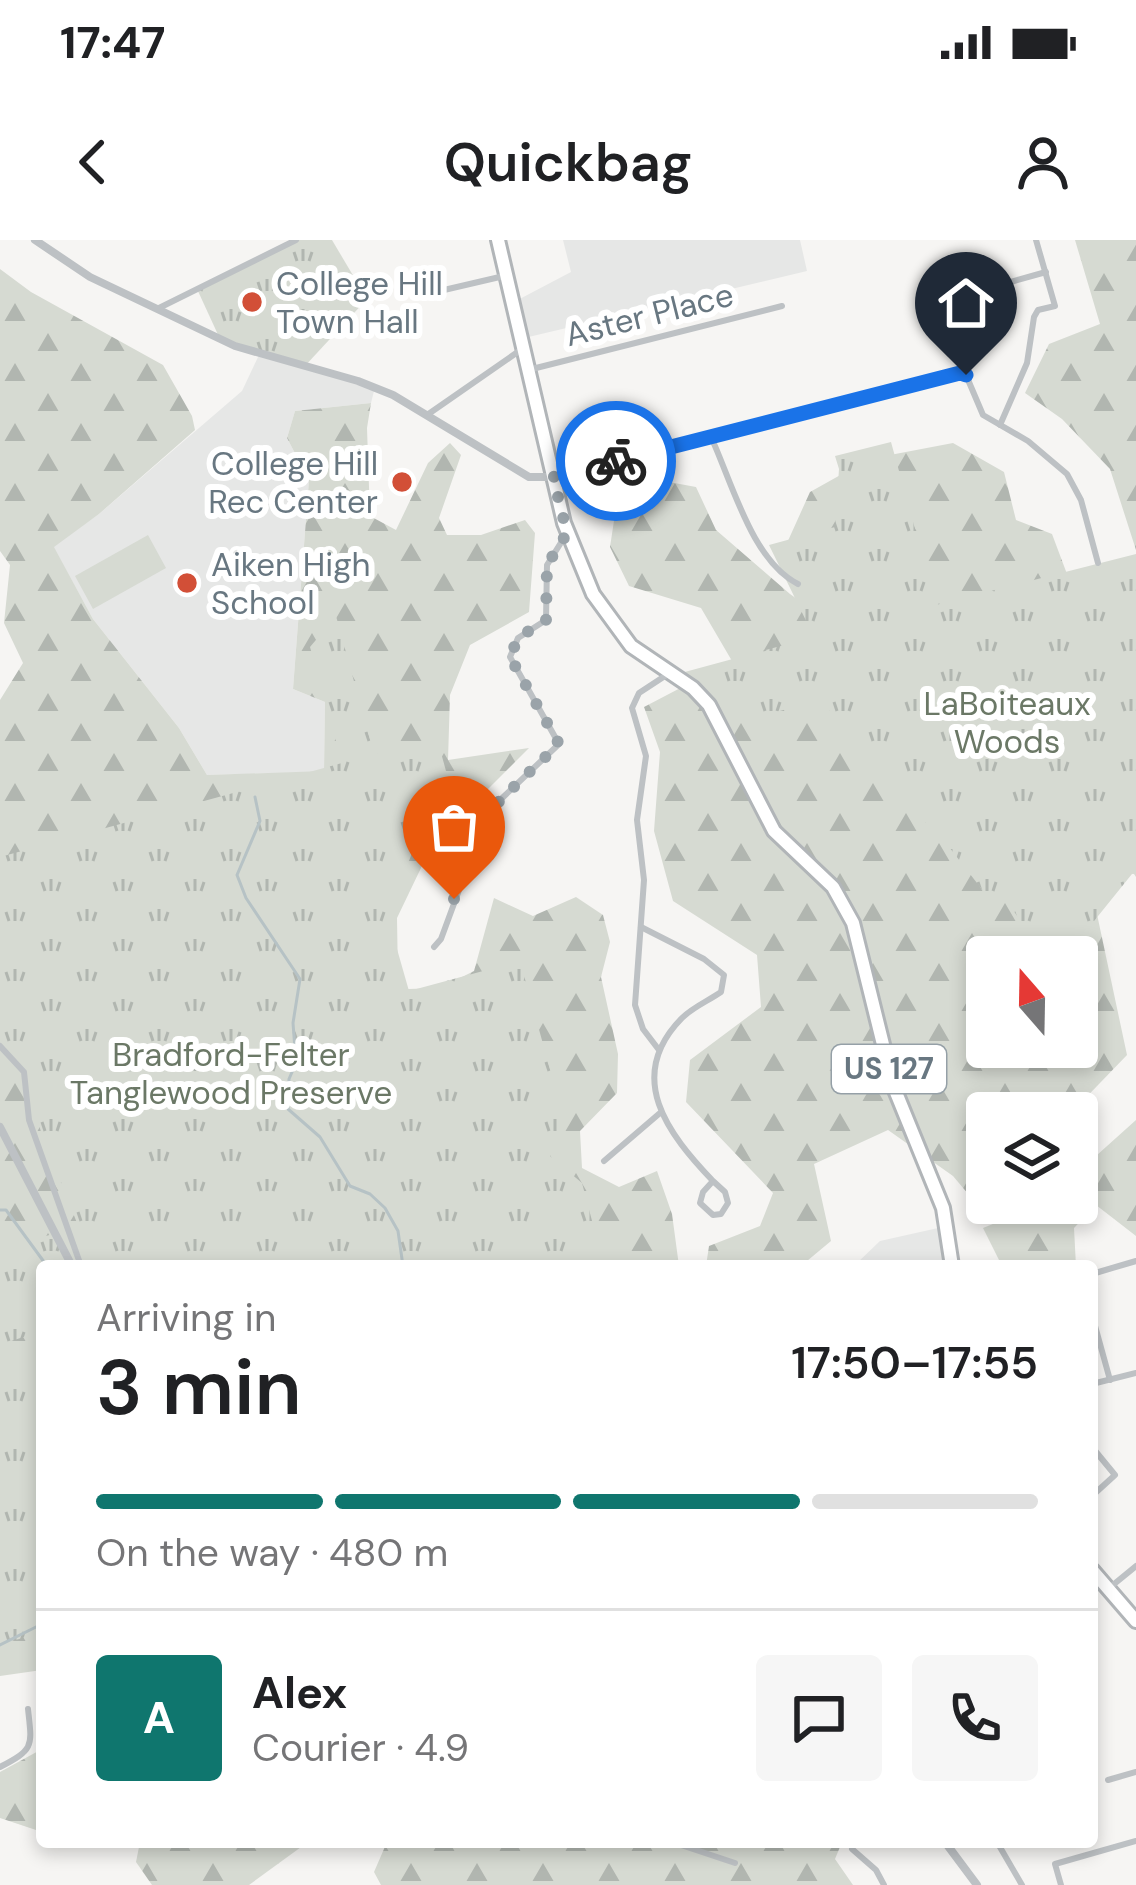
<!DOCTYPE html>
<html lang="en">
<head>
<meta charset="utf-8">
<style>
  :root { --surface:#fff; --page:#f6f6f6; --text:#202124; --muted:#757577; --line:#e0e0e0; --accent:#0f766e }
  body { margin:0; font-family:"DM Sans",sans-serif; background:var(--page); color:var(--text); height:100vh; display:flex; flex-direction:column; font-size:45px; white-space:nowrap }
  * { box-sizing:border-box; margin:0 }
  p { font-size:39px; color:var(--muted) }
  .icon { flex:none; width:66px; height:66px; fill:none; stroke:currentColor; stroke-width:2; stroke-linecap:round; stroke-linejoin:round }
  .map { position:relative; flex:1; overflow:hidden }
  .panel { position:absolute; left:36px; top:1020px; width:1062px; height:588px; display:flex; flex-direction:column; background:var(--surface); border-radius:12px; box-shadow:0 6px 18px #0003 }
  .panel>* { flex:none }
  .needle { width:78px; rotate:340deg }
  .tools { position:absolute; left:966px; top:696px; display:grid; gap:24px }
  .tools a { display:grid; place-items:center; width:132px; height:132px; border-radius:12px; background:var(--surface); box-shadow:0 6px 18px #0003; font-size:60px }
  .pin { position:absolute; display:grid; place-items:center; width:102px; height:102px; color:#fff; margin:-123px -51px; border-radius:50% 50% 50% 0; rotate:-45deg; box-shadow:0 0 12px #0007 }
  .pin .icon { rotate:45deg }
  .courier { position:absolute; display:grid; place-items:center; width:120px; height:120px; margin:-60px; border:9px solid #1a73e8; border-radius:50%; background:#fff; color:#222; box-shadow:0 3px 15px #0007 }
  .head em { font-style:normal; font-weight:600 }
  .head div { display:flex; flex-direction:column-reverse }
  .head { display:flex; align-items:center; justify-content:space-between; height:204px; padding:0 60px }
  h1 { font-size:78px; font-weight:600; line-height:90px }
  .bar { display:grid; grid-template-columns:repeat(4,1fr); gap:18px 12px; align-content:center; height:144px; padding:0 60px }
  .bar i { height:15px; border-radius:9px; background:var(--line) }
  .bar .on { background:var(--accent) }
  .bar p { grid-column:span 4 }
  .line { display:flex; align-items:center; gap:30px; padding:0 60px; border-top:3px solid var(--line) }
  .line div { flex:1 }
  .round { display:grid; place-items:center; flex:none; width:126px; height:126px; border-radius:12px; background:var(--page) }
  .status { display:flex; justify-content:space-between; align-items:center; height:84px; padding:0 60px; background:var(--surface); direction:ltr }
  .status svg { height:33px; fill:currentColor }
  header { display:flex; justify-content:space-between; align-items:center; height:156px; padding:0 60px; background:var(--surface); font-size:54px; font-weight:600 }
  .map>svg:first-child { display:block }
  .built { fill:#e6e7e6 }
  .grass { fill:#d6dad2 }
  .forest { fill:url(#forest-firs); fill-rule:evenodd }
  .park { fill:url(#park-tufts) }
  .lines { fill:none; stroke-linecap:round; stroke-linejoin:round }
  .stream { stroke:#b6c2c5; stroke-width:3 }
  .primary-casing { stroke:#b1b5b8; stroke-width:18 }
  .minor { stroke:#bdc1c4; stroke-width:6 }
  .tertiary { stroke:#bdc1c4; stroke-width:8 }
  .primary { stroke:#fff; stroke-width:12 }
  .done { stroke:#9aa3a9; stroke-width:12; stroke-dasharray:0 21.6 }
  .route { stroke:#1a73e8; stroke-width:15 }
  .poi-dot { fill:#d24f37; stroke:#fff; stroke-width:4.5 }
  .labels { text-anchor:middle; stroke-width:12; stroke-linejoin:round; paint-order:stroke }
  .shield { fill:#fff; stroke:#95a0a7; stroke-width:3 }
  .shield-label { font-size:30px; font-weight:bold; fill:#687781 }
  .poi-label { font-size:33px; fill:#687781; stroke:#fff; text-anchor:start }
  .street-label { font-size:33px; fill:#687781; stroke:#fff }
  .park-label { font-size:33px; fill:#6b7866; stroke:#fff }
</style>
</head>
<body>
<div class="status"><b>17:47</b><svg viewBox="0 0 49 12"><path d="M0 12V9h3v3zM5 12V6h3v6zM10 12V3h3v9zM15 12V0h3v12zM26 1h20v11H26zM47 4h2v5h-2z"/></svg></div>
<header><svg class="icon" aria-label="back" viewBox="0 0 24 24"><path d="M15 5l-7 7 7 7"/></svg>Quickbag<svg class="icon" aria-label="person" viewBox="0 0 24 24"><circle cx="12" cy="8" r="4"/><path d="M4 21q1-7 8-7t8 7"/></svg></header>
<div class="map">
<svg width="1136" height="1645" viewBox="0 0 1136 1645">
  <defs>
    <pattern id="forest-firs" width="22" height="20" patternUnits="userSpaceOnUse" patternTransform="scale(3)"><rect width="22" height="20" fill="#d6dad2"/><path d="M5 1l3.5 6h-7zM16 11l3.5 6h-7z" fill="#b1b6b0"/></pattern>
    <pattern id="park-tufts" width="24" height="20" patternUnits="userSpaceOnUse" patternTransform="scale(3)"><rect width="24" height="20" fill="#d6dad2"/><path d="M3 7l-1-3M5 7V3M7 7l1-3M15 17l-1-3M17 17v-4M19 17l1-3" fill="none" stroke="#b1b6b0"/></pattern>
  </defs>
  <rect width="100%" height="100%" fill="#f6f5f3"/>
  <g class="built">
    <path d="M563,0H800L807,31L520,99L512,63L571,32Z"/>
    <path d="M259,115L375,147L371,163L295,171L287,198L309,240L293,449L325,462L324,532L207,535L179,488L93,379L53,306L99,274L242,151Z"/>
    <path d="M947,986L952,1026H854L880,1001Z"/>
  </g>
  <path class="grass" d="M148,295L166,328L93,369L75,336Z"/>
  <g class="forest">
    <path d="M1075,0H1136V310L1110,229L1062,179L1025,153L1049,104L1100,84Z"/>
    <path d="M0,29L31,52L163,125L192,176L195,190L99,274L54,307L93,379L179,488L207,535L324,531L325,462L293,449L309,240L287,198L295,171L371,163L367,188L370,276L396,290L428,223L450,203L461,215L439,278L447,295H481L525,280L535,293L529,372L470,405L450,455L448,520L529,508L432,605L397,678L398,739L408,749L440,748L474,731L494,658L533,676L576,657L603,675L610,702L601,737L618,814L617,853L580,891L582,928L619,947L657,931L672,974L679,1026H42V1161L0,1190V460L23,423L4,383L10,325L0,311Z"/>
    <path d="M953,203L1004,232L1016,280L1052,294L1070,342L1136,325V637L1134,634L1088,632L1127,815L1071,873H987V942L969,955L953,936L888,890L814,924L831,1001L801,1026H706L709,1006L760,986L773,953L686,862L690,820L761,767L757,715L673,661L654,591L660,512L644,467L732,421L701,368L629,346L610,307L617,261L658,240L696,247L716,290L790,354L835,386L787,303L810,252L869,219ZM987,717H1077V807H987Z"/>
    <path d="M1136,880V996L1096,965L1074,988L1076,1026H1002L983,988L1044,963H1077V933Z"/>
    <path d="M42,1239V1430L0,1436V1250Z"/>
    <path d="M42,1509V1592L0,1578V1532Z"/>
    <path d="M140,1602H308L249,1645H152L136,1622Z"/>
    <path d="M387,1602H842L835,1619L853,1645H381L374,1632Z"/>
  </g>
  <g class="park">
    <path d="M296,0H332L367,59L304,127L220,99L197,49Z"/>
    <path d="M891,202L936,365L1136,314V629L1065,717H1045L1005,658L994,665L946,603L846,503L845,490L821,460L728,485L707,452L681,433L814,397L769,305L835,287L839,229L835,216Z"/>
    <path d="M336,376L374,514L437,498L446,531L387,674L409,751L520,721L563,876L550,916L582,943L604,1026H94L41,892L29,849L37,816L8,807L0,794V617L342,523L310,407Z"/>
    <path d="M17,981L28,1001L53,994L69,1026H42V1091L5,1103L11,1115L42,1105V1393L0,1404V986Z"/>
  </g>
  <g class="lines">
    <g class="stream">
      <path d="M255,557L260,581L237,635L246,658L300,739L293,783L296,823L289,839L288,869L320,897L350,946L370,954L385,968L398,991L403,1026"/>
      <path d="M0,970H6L47,1026"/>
      <path d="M0,1405L42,1384"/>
    </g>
    <g class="primary-casing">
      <g id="primary">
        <path d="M498,0L564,283L593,354L631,406L693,448L709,465L774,591L833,647L853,683L893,845L943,968L952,1026"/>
        <path d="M1092,1330L1136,1381"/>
      </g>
    </g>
    <g class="minor">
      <path d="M992,54L1000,45L1046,32"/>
      <path d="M414,57L504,36"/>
      <path d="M159,68L296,0"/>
      <path d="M532,129L782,66"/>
      <path d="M427,175L522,109"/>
      <path d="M1000,185L1027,123L1034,77L1038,70L1055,66L1036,0"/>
      <path d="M711,197C732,242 752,321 798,344"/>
      <path d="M553,237L960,133L966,135L983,175L1028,201L1067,234L1081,260L1098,323"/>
      <path d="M641,687L704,719L724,735L721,752C708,761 693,767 682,778C624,837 668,894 713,941L703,952L700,963L713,975L721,974L728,963L725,952L713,941"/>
      <path d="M434,707L441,699L469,623L494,584L499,561L559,504L510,417L518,398L546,380L547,325L567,293"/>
      <path d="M0,806L24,832L29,880L81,1026"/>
      <path d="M659,810L643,789L635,765L644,640L637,580L646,516L632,468L639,453L668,434"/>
      <path d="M604,921L660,873"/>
      <path d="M1092,1034L1136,1021"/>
      <path d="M1092,1075L1110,1140"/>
      <path d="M1092,1144L1136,1133"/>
      <path d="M1092,1207L1115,1235L1092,1256"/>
      <path d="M1108,1349L1136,1326"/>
      <path d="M0,1527C35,1509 32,1506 28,1469"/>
      <path d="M1108,1540L1136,1532"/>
      <path d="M672,1602L735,1623"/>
      <path d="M997,1602L1022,1645"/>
      <path d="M852,1609L876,1630L884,1645"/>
      <path d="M1061,1645L1055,1624L1136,1601"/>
    </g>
    <g class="tertiary">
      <path d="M35,0L90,37L235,106L358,141L393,155L529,237H553"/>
      <path d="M0,887L72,1026"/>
      <path d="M945,1602L977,1645"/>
    </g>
    <use href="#primary" class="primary"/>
  </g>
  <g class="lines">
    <path class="done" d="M454,659L469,623L494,584L499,561L559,504L510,417L518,398L546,380L547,325L567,293L553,237L616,221"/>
    <path class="route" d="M616,221L960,133L966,135"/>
  </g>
  <g class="poi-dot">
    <circle cx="252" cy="62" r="12"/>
    <circle cx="402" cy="242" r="12"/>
    <circle cx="187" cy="343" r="12"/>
  </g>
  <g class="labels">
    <rect class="shield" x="832" y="805" width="114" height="48" rx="9"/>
    <g class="shield-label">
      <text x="889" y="839">US 127</text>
    </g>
    <g class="poi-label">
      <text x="276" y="55">College Hill<tspan x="276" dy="38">Town Hall</tspan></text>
      <text x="378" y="235" text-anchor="end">College Hill<tspan x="378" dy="38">Rec Center</tspan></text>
      <text x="211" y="336">Aiken High<tspan x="211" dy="38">School</tspan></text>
    </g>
    <g class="street-label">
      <text transform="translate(649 74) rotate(-14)" y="12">Aster Place</text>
    </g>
    <g class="park-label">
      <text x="1007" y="475">LaBoiteaux<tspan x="1007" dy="38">Woods</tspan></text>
      <text x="231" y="826">Bradford-Felter<tspan x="231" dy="38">Tanglewood Preserve</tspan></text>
    </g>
  </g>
</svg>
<div class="tools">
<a><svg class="needle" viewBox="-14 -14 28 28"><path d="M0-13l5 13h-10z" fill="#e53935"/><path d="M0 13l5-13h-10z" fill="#757577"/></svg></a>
<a><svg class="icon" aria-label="layers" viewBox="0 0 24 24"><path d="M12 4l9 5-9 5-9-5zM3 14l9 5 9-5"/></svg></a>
</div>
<div class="pin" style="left:454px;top:659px;background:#ea580c"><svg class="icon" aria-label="bag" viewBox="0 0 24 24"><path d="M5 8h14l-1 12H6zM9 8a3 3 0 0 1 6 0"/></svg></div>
<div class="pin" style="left:966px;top:135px;background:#1f2937"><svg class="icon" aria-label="home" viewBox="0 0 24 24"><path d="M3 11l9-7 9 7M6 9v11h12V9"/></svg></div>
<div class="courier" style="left:616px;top:221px"><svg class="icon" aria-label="bike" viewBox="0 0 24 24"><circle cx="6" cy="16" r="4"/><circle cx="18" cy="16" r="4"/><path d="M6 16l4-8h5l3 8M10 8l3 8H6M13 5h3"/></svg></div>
<section class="panel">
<div class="head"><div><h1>3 min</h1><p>Arriving in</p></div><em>17:50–17:55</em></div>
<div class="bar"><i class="on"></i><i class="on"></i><i class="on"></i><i></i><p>On the way · 480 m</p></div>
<div class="line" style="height:216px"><b class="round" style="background:var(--accent);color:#fff">A</b><div><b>Alex</b><p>Courier · 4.9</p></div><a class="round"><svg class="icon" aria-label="chat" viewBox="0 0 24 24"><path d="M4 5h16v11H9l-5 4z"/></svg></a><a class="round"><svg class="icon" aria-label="phone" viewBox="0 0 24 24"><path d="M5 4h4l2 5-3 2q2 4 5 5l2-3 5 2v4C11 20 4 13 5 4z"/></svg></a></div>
</section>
</div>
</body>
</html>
